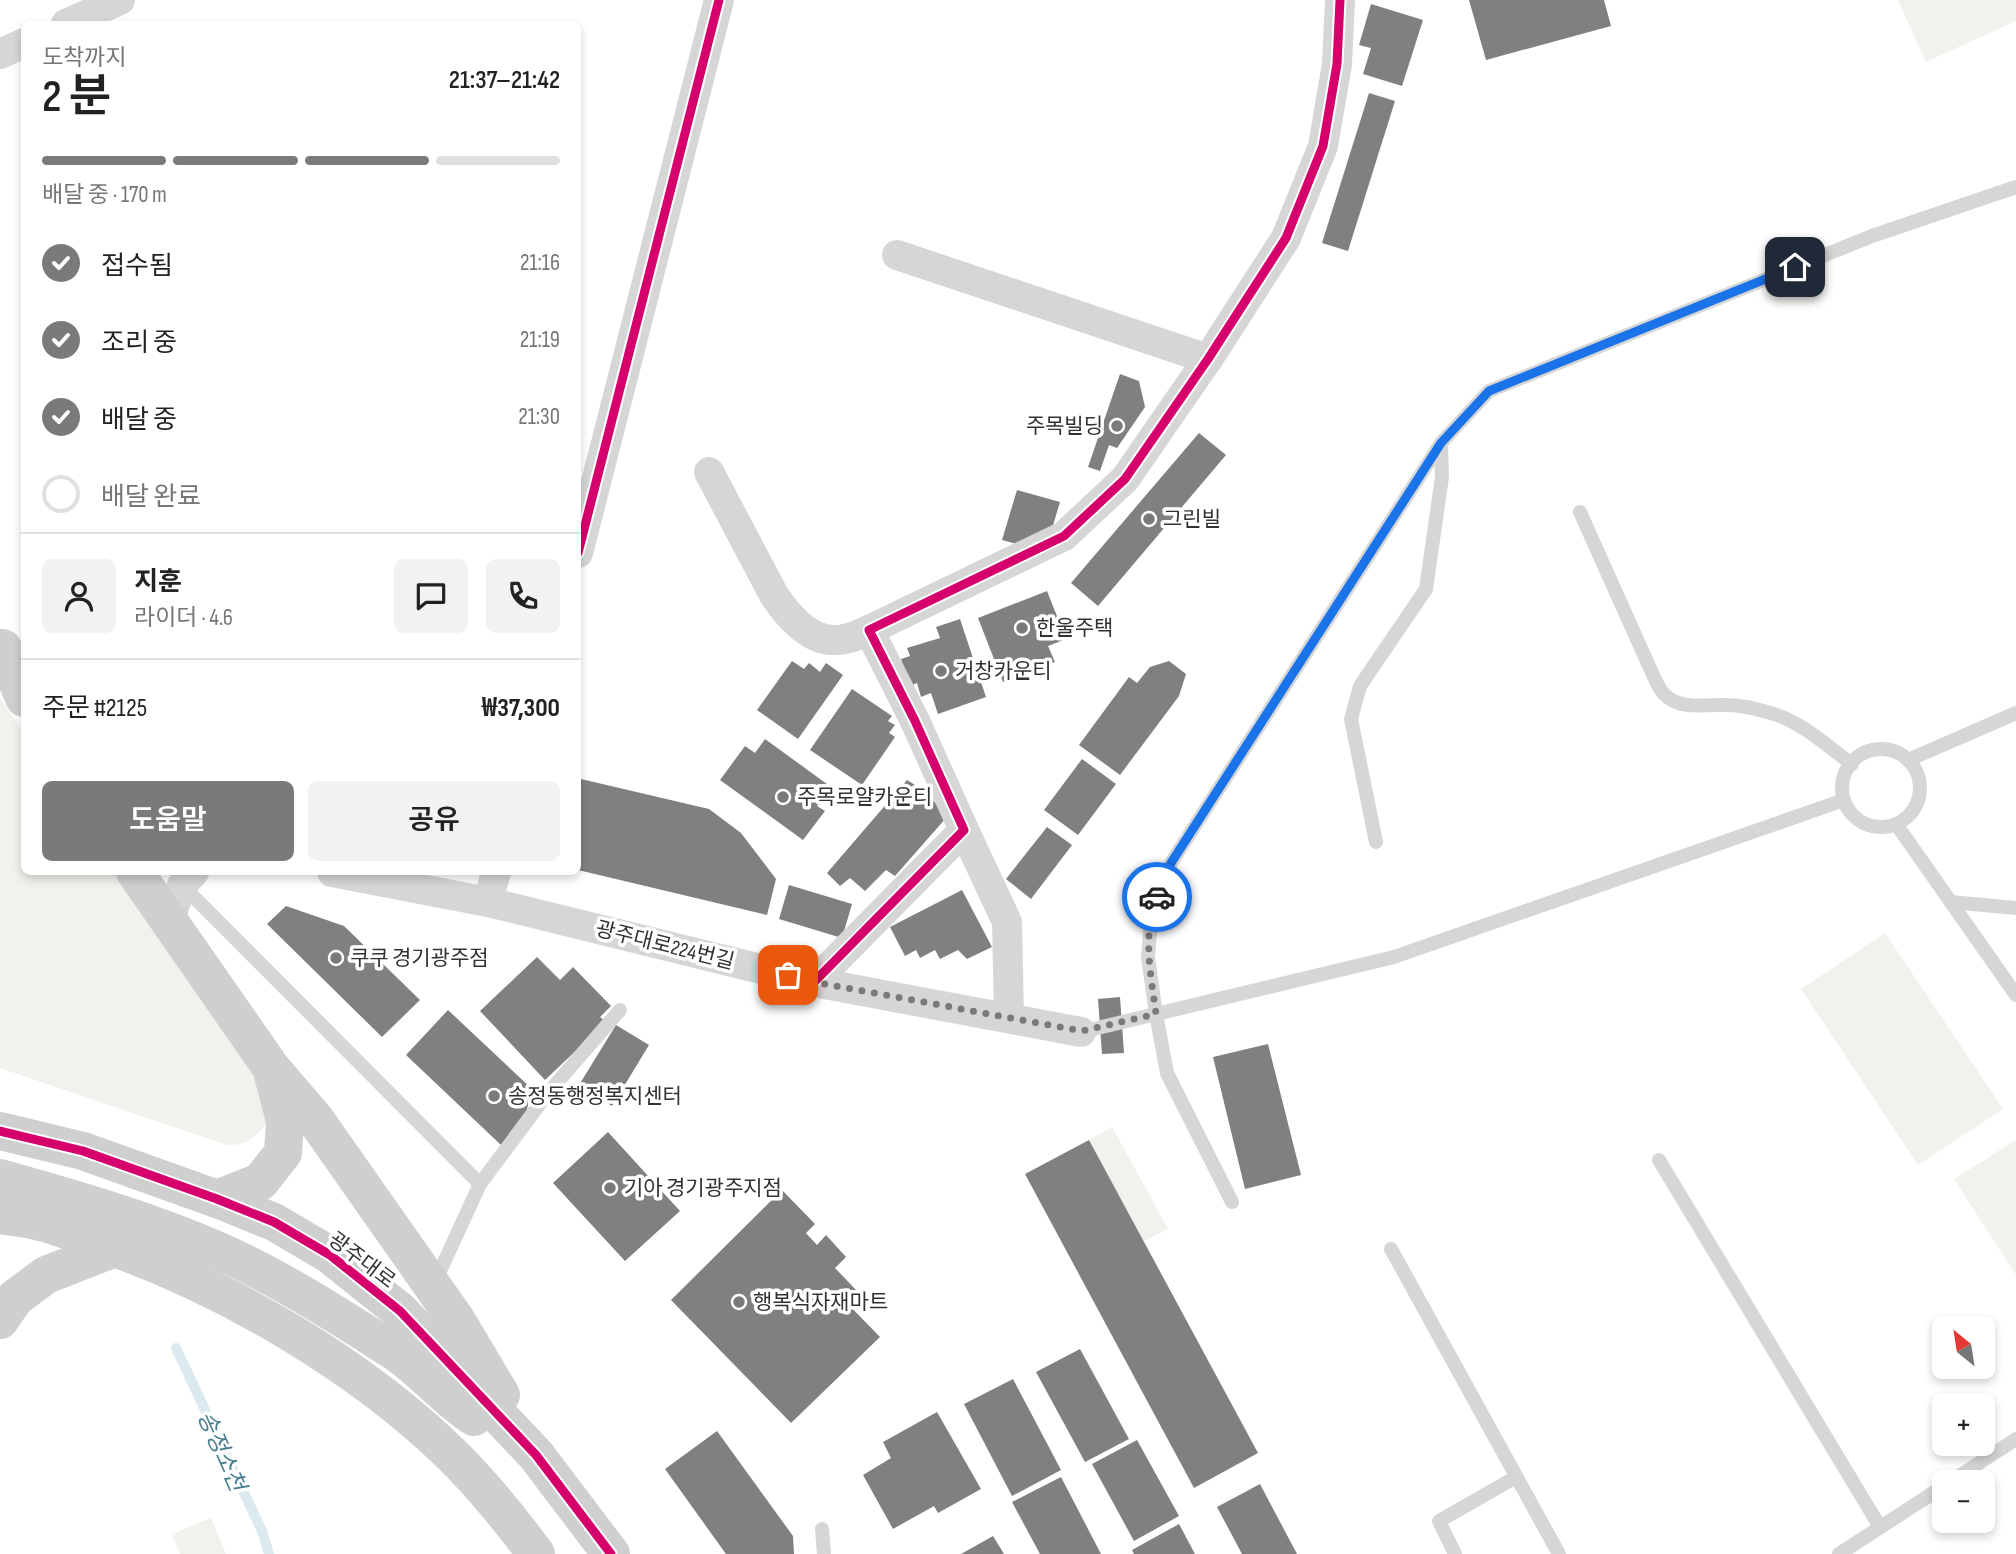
<!DOCTYPE html>
<html lang="ko">
<head>
<meta charset="utf-8">
<style>
  :root { --surface:#fff; --page:#f2f2f2; --text:#222; --muted:#767676; --line:#e0e0e0; --accent:#7a7a7a }
  body { margin:0; font-family:"Sofia Sans Condensed","Noto Sans KR",sans-serif; background:var(--page); color:var(--text); height:100vh; display:flex; flex-direction:column; font-size:26px; white-space:nowrap }
  * { box-sizing:border-box; margin:0 }
  p { font-size:23px; color:var(--muted) }
  .icon { flex:none; width:38px; height:38px; fill:none; stroke:currentColor; stroke-width:2; stroke-linecap:round; stroke-linejoin:round }
  .map { position:relative; flex:1; overflow:hidden }
  .drawer { position:absolute; left:21px; top:21px; width:560px; height:854px; display:flex; flex-direction:column; background:var(--surface); border-radius:10px; box-shadow:0 4px 10px #0003 }
  .drawer>* { flex:none }
  .needle { width:46px; rotate:330deg }
  .buttons { position:absolute; left:1932px; top:1316px; display:grid; gap:14px }
  .buttons a { display:grid; place-items:center; width:63px; height:63px; border-radius:10px; background:var(--surface); box-shadow:0 4px 10px #0003; font-size:35px }
  .pin { position:absolute; display:grid; place-items:center; width:60px; height:60px; color:#fff; margin:-30px; border-radius:14px; box-shadow:0 4px 10px #0006 }
  .courier { position:absolute; display:grid; place-items:center; width:70px; height:70px; margin:-35px; border:5px solid #1a73e8; border-radius:50%; background:#fff; color:#222; box-shadow:0 2px 9px #0007 }
  .head em { font-style:normal; font-weight:600 }
  .head div { display:flex; flex-direction:column-reverse }
  .head { display:flex; align-items:center; justify-content:space-between; height:119px; padding:0 21px }
  h1 { font-size:46px; font-weight:600; line-height:52px }
  .bar { display:grid; grid-template-columns:repeat(4,1fr); gap:10px 7px; align-content:center; height:84px; padding:0 21px }
  .bar i { height:9px; border-radius:5px; background:var(--line) }
  .bar .selected { background:var(--accent) }
  .bar p { grid-column:span 4 }
  .line { display:flex; align-items:center; gap:18px; padding:0 21px; border-top:2px solid var(--line) }
  .line div { flex:1 }
  .round { display:grid; place-items:center; flex:none; width:74px; height:74px; border-radius:10px; background:var(--page) }
  ol { padding:0 21px; list-style:none }
  li { display:flex; align-items:center; gap:21px; height:77px }
  li p { margin-inline-start:auto }
  li .icon { padding:7px; border-radius:50%; background:var(--accent); color:#fff; stroke-width:4 }
  li:last-child { color:var(--muted) }
  li i { width:38px; height:38px; border:4px solid var(--line); border-radius:50% }
  .action { display:flex; gap:14px; margin-top:auto; padding:14px 21px }
  .action a { flex:1; height:80px; border-radius:10px; background:var(--accent); color:#fff; font-size:28px; font-weight:600; line-height:80px; text-align:center }
  .action a+a { background:var(--page); color:var(--text) }
  .map>svg:first-child { display:block }
  .green { fill:#f0f2ec }
  .lines { fill:none; stroke-linecap:round; stroke-linejoin:round }
  .stream { stroke:#daeaee; stroke-width:10 }
  .building { fill:#808080 }
  .lane { stroke:#d6d6d6; stroke-width:14 }
  .street { stroke:#d6d6d6; stroke-width:30 }
  .secondary { stroke:#cfcfcf; stroke-width:38 }
  .cycleway-casing { stroke:#fff; stroke-width:13 }
  .cycleway { stroke:#d6006c; stroke-width:9 }
  .done { stroke:#7a7a7a; stroke-width:7; stroke-dasharray:0 12.6 }
  .route { stroke:#1a73e8; stroke-width:9 }
  .poi-dot { fill:#7a7a7a; stroke:#fff; stroke-width:2.5 }
  .labels { text-anchor:middle; stroke-width:7; stroke-linejoin:round; paint-order:stroke }
  .poi-label { font-size:21px; fill:#323232; stroke:#fff; text-anchor:start }
  .street-label { font-size:21px; fill:#323232; stroke:#fff }
  .water-label { font-size:23px; font-style:italic; fill:#467e8d; stroke:#fff }
</style>
</head>
<body>
<div class="map">
<svg width="2016" height="1554" viewBox="0 0 2016 1554">
  <rect width="100%" height="100%" fill="#fff"/>
  <g class="green">
    <path d="M1898,0H2016V21L1926,62Z"/>
    <path d="M0,698L24,734V872H118L266,1090L273,1115C259,1133 251,1145 227,1145L0,1068Z"/>
    <path d="M1885,933L2003,1109L1918,1165L1801,989Z"/>
    <path d="M1112,1127L1168,1229L1144,1241L1089,1140Z"/>
    <path d="M2016,1140V1275L1954,1179Z"/>
    <path d="M211,1518L226,1554H180L172,1534Z"/>
  </g>
  <g class="lines">
    <path class="stream" d="M176,1348L262,1531L269,1554"/>
  </g>
  <g class="building">
    <path d="M1469,0H1604L1611,26L1486,60Z"/>
    <path d="M1371,4L1423,20L1402,86L1363,74L1371,48L1359,45Z"/>
    <path d="M1369,93L1395,101L1348,251L1322,243Z"/>
    <path d="M1120,374L1139,381L1145,407L1117,448L1109,445L1100,471L1088,467Z"/>
    <path d="M1199,433L1226,455L1098,606L1071,583Z"/>
    <path d="M1017,490L1060,502L1051,532L1040,540L1028,537L1025,546L1002,540Z"/>
    <path d="M1047,591L1066,639L1048,646L1055,662L1003,682L978,618Z"/>
    <path d="M960,619L986,697L938,714L931,693L921,697L917,683L910,686L901,659L910,656L907,648L940,638L936,627Z"/>
    <path d="M792,661L804,669L809,663L820,672L826,663L843,675L798,739L757,710Z"/>
    <path d="M1169,661L1186,674L1179,696L1120,775L1079,745L1129,677L1137,683L1150,667Z"/>
    <path d="M852,689L892,716L888,721L895,725L889,733L895,737L862,785L810,750Z"/>
    <path d="M765,739L831,787L817,806L825,811L803,840L720,780L745,746L755,753Z"/>
    <path d="M1082,759L1116,784L1078,835L1044,810Z"/>
    <path d="M581,779L709,809L741,833L776,879L767,915L578,870V795Z"/>
    <path d="M907,780L928,793L946,818L895,876L886,870L865,891L850,878L840,886L827,873Z"/>
    <path d="M1047,827L1072,845L1031,899L1006,879Z"/>
    <path d="M789,885L852,904L842,938L779,919Z"/>
    <path d="M962,890L992,947L967,959L958,950L940,959L935,950L920,958L916,950L905,956L890,927Z"/>
    <path d="M286,906L344,926L420,1000L382,1037L267,924Z"/>
    <path d="M537,957L560,980L573,967L611,1006L600,1017L606,1022L545,1080L480,1011Z"/>
    <path d="M1120,997L1124,1053L1102,1054L1098,999Z"/>
    <path d="M448,1010L532,1089L524,1121L501,1145L406,1055Z"/>
    <path d="M616,1025L649,1045L612,1106L579,1085Z"/>
    <path d="M1268,1044L1301,1175L1245,1189L1213,1057Z"/>
    <path d="M608,1132L680,1211L625,1261L553,1183Z"/>
    <path d="M1089,1140L1258,1453L1194,1488L1025,1174Z"/>
    <path d="M782,1190L815,1224L806,1233L817,1245L826,1235L846,1257L835,1268L857,1291L845,1301L880,1337L791,1423L671,1300Z"/>
    <path d="M1080,1349L1129,1439L1085,1462L1036,1372Z"/>
    <path d="M1013,1379L1061,1470L1012,1496L964,1404Z"/>
    <path d="M937,1412L981,1489L938,1513L934,1506L893,1529L863,1475L891,1458L883,1442Z"/>
    <path d="M717,1431L793,1536L794,1554H726L665,1469Z"/>
    <path d="M1137,1440L1179,1516L1134,1541L1092,1464Z"/>
    <path d="M1061,1477L1101,1554H1040L1012,1502Z"/>
    <path d="M1260,1484L1297,1554H1242L1217,1507Z"/>
    <path d="M1179,1524L1195,1554H1134L1132,1550Z"/>
    <path d="M993,1536L1004,1554H961Z"/>
  </g>
  <g class="lines">
    <g class="lane">
      <path d="M1580,512L1653,675C1656,681 1659,689 1664,694C1680,711 1705,704 1726,705C1742,705 1758,709 1774,714C1803,723 1827,746 1852,764"/>
      <circle cx="1881" cy="788" r="39"/>
      <path d="M1908,760L2016,713"/>
      <path d="M1896,824L2016,995"/>
      <path d="M1376,842L1351,719L1360,686L1426,589L1442,477L1441,443"/>
      <path d="M182,885L480,1184"/>
      <path d="M1951,902L2016,908"/>
      <path d="M1081,1032L1394,957L1844,800"/>
      <path d="M1659,1160L1880,1527"/>
      <path d="M1232,1202L1167,1073L1156,1014L1148,957L1152,909L1171,863L1441,443L1489,391L1872,236L2016,187"/>
      <path d="M1391,1249L1559,1554"/>
      <path d="M435,1282L480,1184L548,1093L620,1010"/>
      <path d="M1950,1482L2016,1439"/>
      <path d="M822,1529L824,1554"/>
      <path d="M1455,1554L1439,1521L1516,1477"/>
      <path d="M1839,1554L1944,1486"/>
    </g>
    <g class="street">
      <path d="M66,24L120,0"/>
      <path d="M0,54L24,43"/>
      <path d="M897,255L1208,359"/>
      <path d="M709,472L774,595C787,615 810,642 836,640C848,640 858,635 869,630"/>
      <path d="M578,553L719,0"/>
      <path d="M964,830L1007,922L1009,1018"/>
      <path d="M332,872L488,902L814,982L1081,1032"/>
      <path d="M488,902L496,872"/>
      <path d="M169,921L182,885L194,872"/>
      <path d="M814,982L964,830L915,721L869,630L1064,536L1125,479L1208,359L1286,238L1323,146L1337,64L1340,0"/>
    </g>
    <g class="secondary">
      <path d="M0,648H3L24,698"/>
      <path d="M135,872L272,1069L315,1119L457,1321L501,1395"/>
      <path d="M0,1131L83,1151L217,1199L274,1222L330,1255L400,1311L536,1455L611,1554"/>
      <path d="M0,1178C72,1198 144,1219 212,1248C275,1275 334,1313 392,1350C422,1369 444,1398 474,1417"/>
      <path d="M217,1199L260,1182L283,1153L285,1121L273,1075"/>
      <path d="M0,1215C12,1217 25,1218 37,1221C62,1227 87,1238 112,1247C231,1290 359,1365 450,1453C482,1484 510,1519 536,1554"/>
      <path d="M0,1320L15,1298L46,1275L115,1248"/>
    </g>
    <g class="cycleway-casing">
      <g id="cycleway">
        <path d="M578,553L719,0"/>
        <path d="M814,982L964,830L915,721L869,630L1064,536L1125,479L1208,359L1286,238L1323,146L1337,64L1340,0"/>
        <path d="M0,1131L83,1151L217,1199L274,1222L330,1255L400,1311L536,1455L611,1554"/>
      </g>
    </g>
    <use href="#cycleway" class="cycleway"/>
  </g>
  <g class="lines">
    <path class="done" d="M788,975L814,982L1082,1031L1156,1014C1151,976 1142,934 1157,897"/>
    <path class="route" d="M1157,897L1171,863L1441,443L1489,391L1795,267"/>
  </g>
  <g class="poi-dot">
    <circle cx="1117" cy="426" r="7"/>
    <circle cx="1149" cy="519" r="7"/>
    <circle cx="1022" cy="628" r="7"/>
    <circle cx="941" cy="671" r="7"/>
    <circle cx="783" cy="797" r="7"/>
    <circle cx="336" cy="958" r="7"/>
    <circle cx="494" cy="1096" r="7"/>
    <circle cx="610" cy="1188" r="7"/>
    <circle cx="739" cy="1302" r="7"/>
  </g>
  <g class="labels">
    <g class="poi-label">
      <text x="1103" y="433" text-anchor="end">주목빌딩</text>
      <text x="1163" y="526">그린빌</text>
      <text x="1036" y="635">한울주택</text>
      <text x="955" y="678">거창카운티</text>
      <text x="797" y="804">주목로얄카운티</text>
      <text x="350" y="965">쿠쿠 경기광주점</text>
      <text x="508" y="1103">송정동행정복지센터</text>
      <text x="624" y="1195">기아 경기광주지점</text>
      <text x="753" y="1309">행복식자재마트</text>
    </g>
    <g class="street-label">
      <text transform="translate(665 945) rotate(14)" y="7">광주대로224번길</text>
      <text transform="translate(362 1260) rotate(37)" y="7">광주대로</text>
    </g>
    <g class="water-label">
      <text transform="translate(222 1451) rotate(66)" y="8">송정소천</text>
    </g>
  </g>
</svg>
<div class="buttons">
<a><svg class="needle" viewBox="-14 -14 28 28"><path d="M0-13l5 13h-10z" fill="#e53935"/><path d="M0 13l5-13h-10z" fill="#767676"/></svg></a>
<a>+</a>
<a>−</a>
</div>
<div class="pin" style="left:788px;top:975px;background:#ea580c"><svg class="icon" aria-label="bag" viewBox="0 0 24 24"><path d="M5 8h14l-1 12H6zM9 8a3 3 0 0 1 6 0"/></svg></div>
<div class="pin" style="left:1795px;top:267px;background:#1f2937"><svg class="icon" aria-label="home" viewBox="0 0 24 24"><path d="M3 11l9-7 9 7M6 9v11h12V9"/></svg></div>
<div class="courier" style="left:1157px;top:897px"><svg class="icon" aria-label="car" viewBox="0 0 24 24"><path d="M5 17H2v-5l4-1 3-4h7l3 4 3 1v5h-3M9 17h6M6 11h13"/><circle cx="7" cy="17" r="2"/><circle cx="17" cy="17" r="2"/></svg></div>
<section class="drawer">
<div class="head"><div><h1>2 분</h1><p>도착까지</p></div><em>21:37–21:42</em></div>
<div class="bar"><i class="selected"></i><i class="selected"></i><i class="selected"></i><i></i><p>배달 중 · 170 m</p></div>
<ol>
<li><svg class="icon" aria-label="check" viewBox="0 0 24 24"><path d="M5 12l5 5 9-10"/></svg>접수됨<p>21:16</p></li>
<li><svg class="icon" aria-label="check" viewBox="0 0 24 24"><path d="M5 12l5 5 9-10"/></svg>조리 중<p>21:19</p></li>
<li><svg class="icon" aria-label="check" viewBox="0 0 24 24"><path d="M5 12l5 5 9-10"/></svg>배달 중<p>21:30</p></li>
<li><i></i>배달 완료</li>
</ol>
<div class="line" style="height:126px"><a class="round"><svg class="icon" aria-label="person" viewBox="0 0 24 24"><circle cx="12" cy="8" r="4"/><path d="M4 21q1-7 8-7t8 7"/></svg></a><div><b>지훈</b><p>라이더 · 4.6</p></div><a class="round"><svg class="icon" aria-label="chat" viewBox="0 0 24 24"><path d="M4 5h16v11H9l-5 4z"/></svg></a><a class="round"><svg class="icon" aria-label="phone" viewBox="0 0 24 24"><path d="M5 4h4l2 5-3 2q2 4 5 5l2-3 5 2v4C11 20 4 13 5 4z"/></svg></a></div>
<div class="line" style="height:91px"><div>주문 #2125</div><b>₩37,300</b></div>
<div class="action"><a>도움말</a><a>공유</a></div>
</section>
</div>
</body>
</html>
